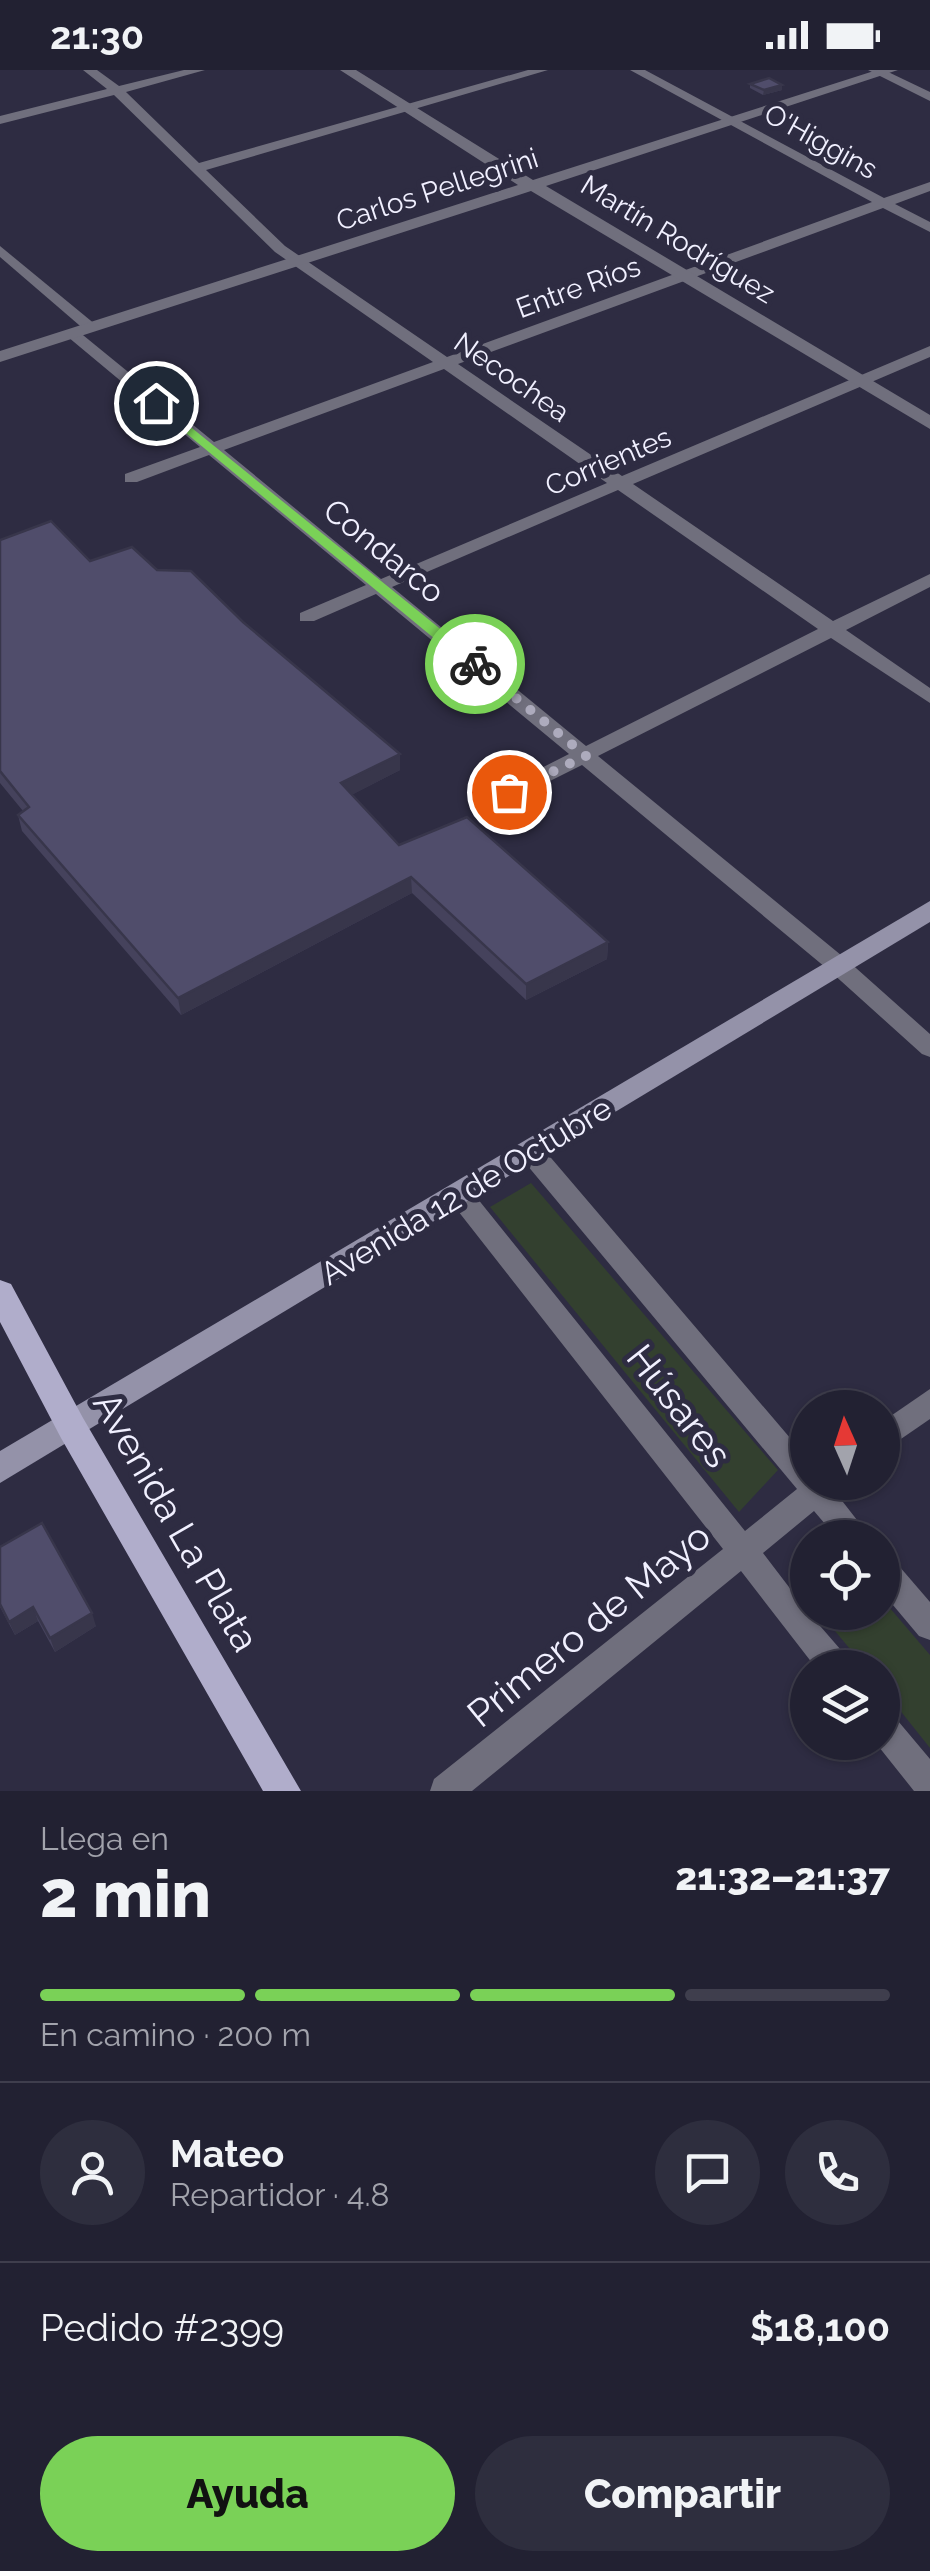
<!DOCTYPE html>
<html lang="es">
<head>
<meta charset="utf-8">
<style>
  :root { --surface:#222132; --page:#2e2e3e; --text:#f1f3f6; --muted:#a2a3ac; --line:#3f3e4d; --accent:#7ad157 }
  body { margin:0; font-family:Raleway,sans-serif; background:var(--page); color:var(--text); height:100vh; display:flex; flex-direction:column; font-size:38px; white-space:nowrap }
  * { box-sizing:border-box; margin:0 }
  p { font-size:32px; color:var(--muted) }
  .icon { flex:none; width:55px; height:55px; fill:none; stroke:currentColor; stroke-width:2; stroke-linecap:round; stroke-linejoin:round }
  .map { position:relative; height:1721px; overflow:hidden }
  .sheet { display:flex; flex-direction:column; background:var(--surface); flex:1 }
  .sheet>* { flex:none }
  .needle { width:65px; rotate:357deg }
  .fabs { position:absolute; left:790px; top:1320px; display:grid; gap:20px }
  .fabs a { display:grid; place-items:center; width:110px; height:110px; border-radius:50%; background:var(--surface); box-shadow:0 2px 8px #0004,0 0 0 2px var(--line); font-size:50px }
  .pin { position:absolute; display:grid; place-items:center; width:85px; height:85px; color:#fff; margin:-42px; border:5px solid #fff; border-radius:50%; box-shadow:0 2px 10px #0007 }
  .courier { position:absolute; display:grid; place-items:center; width:100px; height:100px; margin:-50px; border:8px solid #7ad157; border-radius:50%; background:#fff; color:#222; box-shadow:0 2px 12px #0007 }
  .overview em { font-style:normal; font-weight:800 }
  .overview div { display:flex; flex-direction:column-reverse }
  .overview { display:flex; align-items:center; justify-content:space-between; height:170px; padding:0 40px }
  h1 { font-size:65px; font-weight:800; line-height:75px }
  .bar { display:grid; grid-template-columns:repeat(4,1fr); gap:15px 10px; align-content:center; height:120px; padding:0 40px }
  .bar i { height:12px; border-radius:8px; background:var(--line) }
  .bar .on { background:var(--accent) }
  .bar p { grid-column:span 4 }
  .line { display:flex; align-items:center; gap:25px; padding:0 40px; border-top:2px solid var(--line) }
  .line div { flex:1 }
  .round { display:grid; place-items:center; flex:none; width:105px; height:105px; border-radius:52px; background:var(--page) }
  .cta { display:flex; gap:20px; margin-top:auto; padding:20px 40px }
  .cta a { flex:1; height:115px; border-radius:60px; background:var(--accent); color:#111; font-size:40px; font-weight:800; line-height:115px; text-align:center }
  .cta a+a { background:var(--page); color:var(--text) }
  .status { display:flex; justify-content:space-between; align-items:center; height:70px; padding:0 50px; background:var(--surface); direction:ltr }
  .status svg { height:28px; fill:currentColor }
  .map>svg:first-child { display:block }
  .green { fill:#33402f }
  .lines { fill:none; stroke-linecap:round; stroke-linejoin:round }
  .minor { fill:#706f7d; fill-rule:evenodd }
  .tertiary { fill:#706f7d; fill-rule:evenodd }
  .secondary { fill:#9492a9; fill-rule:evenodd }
  .primary { fill:#b0adcb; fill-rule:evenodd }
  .wall { fill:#45425c }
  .shaded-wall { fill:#38364b }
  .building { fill:#504d6b; stroke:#38364b; stroke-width:2.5 }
  .route { fill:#7ad157 }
  .done { stroke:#adabbd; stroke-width:10; stroke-dasharray:0 18 }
  .labels { text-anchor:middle; stroke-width:10; stroke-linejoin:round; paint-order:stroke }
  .far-street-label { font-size:28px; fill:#f1f0ff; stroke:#2e2c42 }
  .street-label { font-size:32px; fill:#f1f0ff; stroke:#2e2c42 }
  .near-street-label { font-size:38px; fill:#f1f0ff; stroke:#2e2c42 }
</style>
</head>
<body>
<div class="status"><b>21:30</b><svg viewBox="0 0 49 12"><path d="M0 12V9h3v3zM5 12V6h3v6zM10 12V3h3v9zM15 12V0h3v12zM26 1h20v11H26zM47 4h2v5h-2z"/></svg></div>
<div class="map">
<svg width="930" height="1721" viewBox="0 0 930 1721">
  <rect width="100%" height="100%" fill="#2e2c42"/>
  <g class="green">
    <path d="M531,1113L778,1400L739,1442L490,1137Z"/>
    <path d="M883,1530L930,1585V1678L883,1619L882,1598L865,1597L820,1543L882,1542Z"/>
  </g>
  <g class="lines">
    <g class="minor">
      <path d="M83,0H97L119,16L184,0H205L126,22L199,93L528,0H548L206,100L285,176L447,287L872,132L630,0H645L884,128L930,112V121L895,134L930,152V162L883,138L458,294L622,406L930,276V287L633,414L833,551L930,504V517L846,560L930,618V633L831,568L598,686L847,890L930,964V987L922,984L831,902L582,695L516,728H502L499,723L502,718L569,684L376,524L314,551H300V543L366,515L209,385L137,412H125V404L200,377L68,267V261H78L214,372L433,292L275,182L114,25L0,54V46L107,19ZM444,299L607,413L381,509L224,380ZM618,420L818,559L586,676L392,517Z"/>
      <path d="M868,0H884L930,22V31Z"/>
      <path d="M0,176L96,255V261H86L0,187Z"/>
      <path d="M531,1072L540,1075L808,1389V1412H842L836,1423L871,1468H837L814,1441L763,1483L808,1542L847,1587L851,1598H816L741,1501L472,1721H430L434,1709L723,1479L451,1132L447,1125L451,1118L460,1115L469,1118L745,1461L797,1419L522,1089L518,1082L522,1075Z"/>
      <path d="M930,1319V1349L882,1382V1352Z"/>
      <path d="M882,1485L893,1489L930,1532V1570L919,1566L882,1522Z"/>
      <path d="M882,1640L893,1645L930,1689V1721H914L875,1672H882Z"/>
    </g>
    <path class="tertiary" d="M340,0H356L533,110L877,0H898L546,116L930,345V359L531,121L0,292V281L518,115Z"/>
    <path class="secondary" d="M930,831V852L0,1413V1381Z"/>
    <path class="primary" d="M0,1210L11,1214L83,1348L301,1721H263L61,1368L0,1252Z"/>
  </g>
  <g class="wall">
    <path d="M750,14L782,20L763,25L750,18Z"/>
    <path d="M0,470L90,491L157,500L243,552L400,684V700L351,725L399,775L608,872L607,889L526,930L412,823L181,945L22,761L18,745L23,741L0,713Z"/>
    <path d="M0,1477L96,1556L55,1582L38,1551L15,1565L0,1537Z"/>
  </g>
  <g class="shaded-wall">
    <path d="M782,15V20L763,25L764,20Z"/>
    <path d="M400,684V700L342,730L341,713Z"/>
    <path d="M411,807L412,823L181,945L178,928Z"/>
    <path d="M608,872L607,889L526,930V914Z"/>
    <path d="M33,1537L38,1551L15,1565L9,1552Z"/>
    <path d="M92,1543L96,1556L55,1582L50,1568Z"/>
  </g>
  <g class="building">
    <path d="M769,8L782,15L764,20L750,14Z"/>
    <path d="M51,451L90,491L132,477L157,500L191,501L243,552L400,684L341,713L399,775L467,747L608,872L526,914L411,807L178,928L18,745L29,737L0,701V470Z"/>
    <path d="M42,1453L92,1543L50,1568L33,1537L9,1552L0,1534V1477Z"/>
  </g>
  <path class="route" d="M156,329L480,591V598H470L152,335Z"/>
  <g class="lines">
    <path class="done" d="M475,594L586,686L509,722"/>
  </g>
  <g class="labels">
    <g class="far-street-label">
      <text transform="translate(821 71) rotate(29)" y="10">O'Higgins</text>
      <text transform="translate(437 119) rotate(-18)" y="10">Carlos Pellegrini</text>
      <text transform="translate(678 169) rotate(31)" y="10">Martín Rodríguez</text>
      <text transform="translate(578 217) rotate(-20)" y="10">Entre Ríos</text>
      <text transform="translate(512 307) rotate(35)" y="10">Necochea</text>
      <text transform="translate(608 391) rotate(-23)" y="10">Corrientes</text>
    </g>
    <g class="street-label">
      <text transform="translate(384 481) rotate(39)" y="11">Condarco</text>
      <text transform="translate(466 1121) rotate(-31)" y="11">Avenida 12 de Octubre</text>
    </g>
    <g class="near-street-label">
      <text transform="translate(679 1336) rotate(52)" y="13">Húsares</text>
      <text transform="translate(176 1452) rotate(60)" y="13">Avenida La Plata</text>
      <text transform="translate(589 1555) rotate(-39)" y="13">Primero de Mayo</text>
    </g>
  </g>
</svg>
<div class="fabs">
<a><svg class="needle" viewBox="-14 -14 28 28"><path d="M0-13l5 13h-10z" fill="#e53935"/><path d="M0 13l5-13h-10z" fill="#a2a3ac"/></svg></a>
<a><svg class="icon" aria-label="locate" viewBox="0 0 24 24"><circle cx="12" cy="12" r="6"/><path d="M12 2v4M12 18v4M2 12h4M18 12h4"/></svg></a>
<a><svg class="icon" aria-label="layers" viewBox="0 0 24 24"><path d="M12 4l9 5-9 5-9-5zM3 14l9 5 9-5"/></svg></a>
</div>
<div class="pin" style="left:509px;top:722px;background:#ea580c"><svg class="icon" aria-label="bag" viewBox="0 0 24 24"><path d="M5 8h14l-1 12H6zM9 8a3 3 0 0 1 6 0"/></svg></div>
<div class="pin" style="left:156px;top:333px;background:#1f2937"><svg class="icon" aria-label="home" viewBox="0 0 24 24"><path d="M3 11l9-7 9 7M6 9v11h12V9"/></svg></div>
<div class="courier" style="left:475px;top:594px"><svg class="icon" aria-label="bike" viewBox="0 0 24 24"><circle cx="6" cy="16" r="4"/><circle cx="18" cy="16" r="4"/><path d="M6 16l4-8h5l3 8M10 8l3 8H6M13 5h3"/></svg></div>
</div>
<section class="sheet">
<div class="overview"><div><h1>2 min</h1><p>Llega en</p></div><em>21:32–21:37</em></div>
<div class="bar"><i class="on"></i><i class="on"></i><i class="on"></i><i></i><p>En camino · 200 m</p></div>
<div class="line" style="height:180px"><a class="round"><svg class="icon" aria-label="person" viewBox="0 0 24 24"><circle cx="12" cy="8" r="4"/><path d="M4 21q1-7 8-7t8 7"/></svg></a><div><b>Mateo</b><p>Repartidor · 4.8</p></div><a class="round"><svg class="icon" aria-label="chat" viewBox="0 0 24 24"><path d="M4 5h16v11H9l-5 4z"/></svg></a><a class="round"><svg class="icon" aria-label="phone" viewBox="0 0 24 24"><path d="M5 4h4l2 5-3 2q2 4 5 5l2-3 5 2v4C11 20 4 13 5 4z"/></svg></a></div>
<div class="line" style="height:130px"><div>Pedido #2399</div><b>$18,100</b></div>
<div class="cta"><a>Ayuda</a><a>Compartir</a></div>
</section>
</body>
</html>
